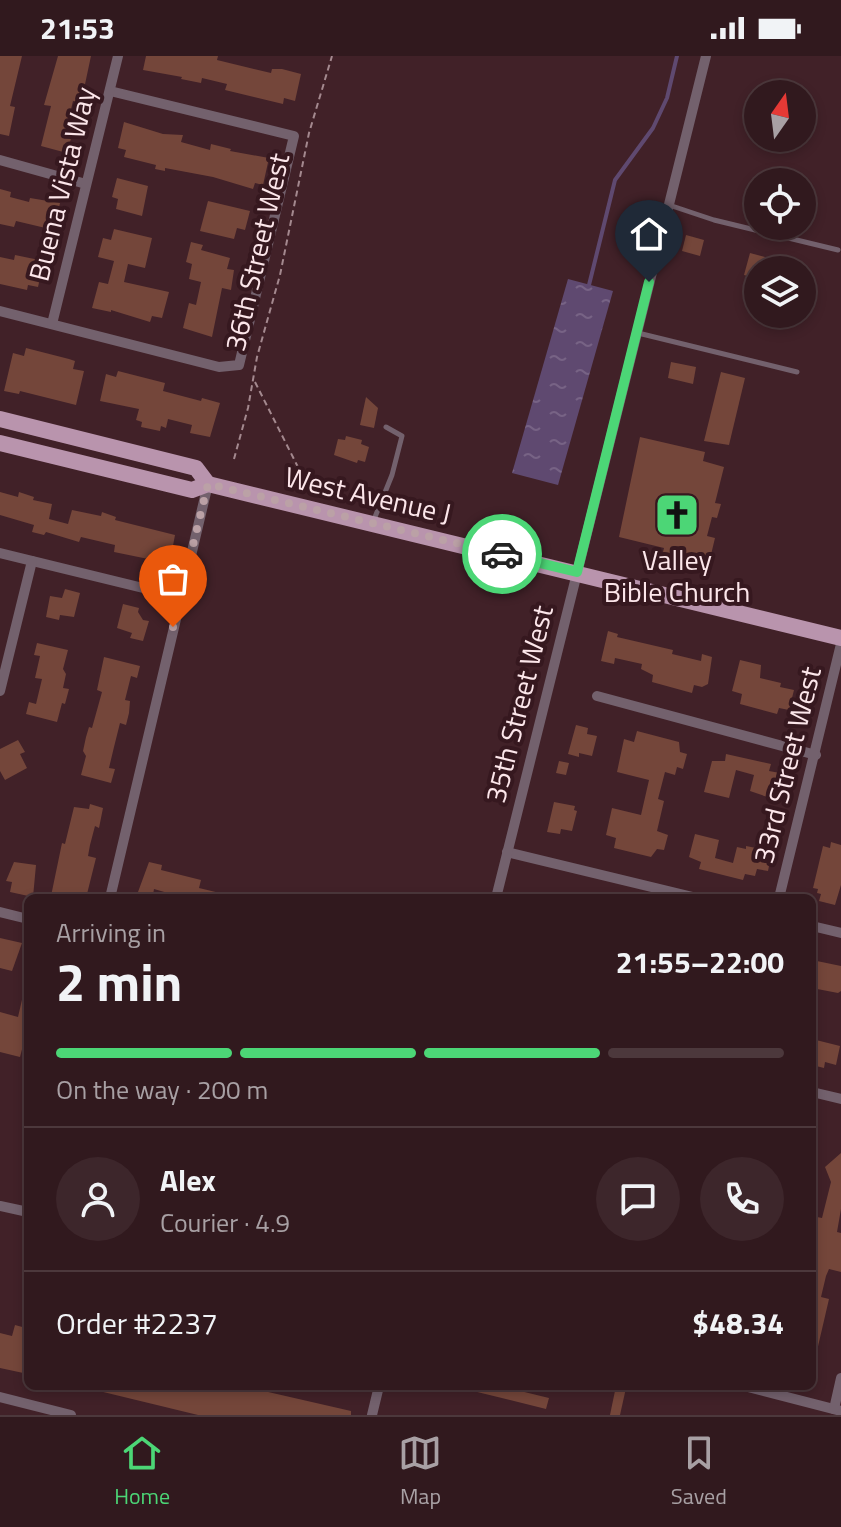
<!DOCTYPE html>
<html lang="en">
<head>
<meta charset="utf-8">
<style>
  :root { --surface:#31191e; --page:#3d262b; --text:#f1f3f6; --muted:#a8a0a4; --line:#4c383c; --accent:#4cd676 }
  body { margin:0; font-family:"Titillium Web",sans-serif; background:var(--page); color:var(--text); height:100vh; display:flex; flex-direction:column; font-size:30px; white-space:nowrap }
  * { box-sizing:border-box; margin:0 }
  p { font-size:26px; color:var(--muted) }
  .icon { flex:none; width:44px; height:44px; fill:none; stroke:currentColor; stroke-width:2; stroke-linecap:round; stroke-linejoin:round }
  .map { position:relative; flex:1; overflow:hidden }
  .sheet { position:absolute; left:24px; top:838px; width:792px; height:496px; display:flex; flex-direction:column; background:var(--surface); border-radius:12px; box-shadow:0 4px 12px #0003,0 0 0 2px var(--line) }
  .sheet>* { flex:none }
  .needle { width:52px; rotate:14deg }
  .buttons { position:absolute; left:744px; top:24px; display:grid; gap:16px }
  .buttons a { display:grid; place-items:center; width:72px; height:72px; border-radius:50%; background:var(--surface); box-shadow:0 4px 12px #0003,0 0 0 2px var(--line); font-size:40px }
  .pin { position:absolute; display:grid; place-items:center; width:68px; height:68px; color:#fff; margin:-82px -34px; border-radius:50% 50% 50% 0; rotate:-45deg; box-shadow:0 0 8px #0007 }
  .pin .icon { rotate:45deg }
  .courier { position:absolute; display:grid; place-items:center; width:80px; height:80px; margin:-40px; border:6px solid #4cd676; border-radius:50%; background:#fff; color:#222; box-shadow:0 2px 10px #0007 }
  .headline em { font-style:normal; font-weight:700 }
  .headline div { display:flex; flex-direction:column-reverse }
  .headline { display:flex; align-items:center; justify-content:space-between; height:136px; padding:0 32px }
  h1 { font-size:52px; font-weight:700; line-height:60px }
  .bar { display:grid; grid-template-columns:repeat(4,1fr); gap:12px 8px; align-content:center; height:96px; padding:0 32px }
  .bar i { height:10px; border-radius:6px; background:var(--line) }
  .bar .active { background:var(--accent) }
  .bar p { grid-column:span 4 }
  .line { display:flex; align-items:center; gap:20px; padding:0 32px; border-top:2px solid var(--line) }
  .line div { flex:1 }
  .round { display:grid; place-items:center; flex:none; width:84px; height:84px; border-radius:42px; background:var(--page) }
  .status { display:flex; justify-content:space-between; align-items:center; height:56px; padding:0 40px; background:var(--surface); direction:ltr }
  .status svg { height:22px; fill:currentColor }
  .dock { display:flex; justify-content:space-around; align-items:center; height:112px; border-top:2px solid var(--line); background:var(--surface); font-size:22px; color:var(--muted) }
  .dock a { display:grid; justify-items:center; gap:4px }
  .dock .active { color:var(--accent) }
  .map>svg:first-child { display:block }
  .water { fill:url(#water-ripples) }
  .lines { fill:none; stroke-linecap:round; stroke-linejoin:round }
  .stream { stroke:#5f4970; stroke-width:4 }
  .building { fill:#74463a }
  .path { stroke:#a4898f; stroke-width:2; stroke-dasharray:6 4; stroke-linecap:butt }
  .lane { stroke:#73616d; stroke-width:5 }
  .street { stroke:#73616d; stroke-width:10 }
  .primary { stroke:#b994ad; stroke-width:16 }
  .done { stroke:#bba1a6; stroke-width:8; stroke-dasharray:0 14.4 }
  .route { stroke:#4cd676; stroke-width:10 }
  .labels { text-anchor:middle; stroke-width:8; stroke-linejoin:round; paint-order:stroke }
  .street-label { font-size:28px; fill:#fce6ea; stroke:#36181f }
  .poi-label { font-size:28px; fill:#fce6ea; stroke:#36181f }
</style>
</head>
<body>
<div class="status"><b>21:53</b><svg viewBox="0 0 49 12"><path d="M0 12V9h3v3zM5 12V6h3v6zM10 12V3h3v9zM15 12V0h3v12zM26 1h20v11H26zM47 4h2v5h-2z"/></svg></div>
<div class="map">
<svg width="841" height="1359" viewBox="0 0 841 1359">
  <defs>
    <pattern id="water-ripples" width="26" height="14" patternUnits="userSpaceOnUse" patternTransform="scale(2)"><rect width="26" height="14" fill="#5f4970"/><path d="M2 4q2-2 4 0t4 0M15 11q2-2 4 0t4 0" fill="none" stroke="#776385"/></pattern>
  </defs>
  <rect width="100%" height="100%" fill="#412128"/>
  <path class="water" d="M568,223L613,235L558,429L512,417Z"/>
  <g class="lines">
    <path class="stream" d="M589,229L615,124L653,72L667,42L677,0"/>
  </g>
  <g class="building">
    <path d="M0,0H22L10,50L15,51L9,80L0,78Z"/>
    <path d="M58,0H91L81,47L73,45L68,66L73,67L72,79L67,97L41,90L51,50L44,49Z"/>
    <path d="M146,0H218L217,4L271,17L272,13H282L301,18L295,45L284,42L283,48L225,34L227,28L202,22L201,27L181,23L182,21L143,14Z"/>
    <path d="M124,66L163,78L183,79L181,86L210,94L211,88L231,93L230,95L269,102L263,129L255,127L253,133L213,121L165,112V115L155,113L156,109L124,101L126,94L118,92Z"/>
    <path d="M117,122L148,130L142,160L116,153L118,143L112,141Z"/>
    <path d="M0,133L11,136L10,141L29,146L30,142L60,147L54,174L16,165L14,171L0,168Z"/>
    <path d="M208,145L250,155L245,174L237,172L234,183L200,175Z"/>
    <path d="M114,173L152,182L145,212L128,208L124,226L169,236L162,262L152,260L150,266L111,254V256L92,252L99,226L108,228L114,205L98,201L103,182L111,184Z"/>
    <path d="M686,179L704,184L700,200L682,195Z"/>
    <path d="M191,186L203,189L201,194L230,202L227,213L234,214L231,234L222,232L212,281L183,272L189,247L196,249L201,226L189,223L192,208L186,206Z"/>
    <path d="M750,197L765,201L762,214H758V223L744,219Z"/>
    <path d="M15,199L44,205L38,231L28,229L27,234L0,228V201L14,204Z"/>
    <path d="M26,292L69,303L75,305L73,313L84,315L76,349L20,335L19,338L4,335L13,297L24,300Z"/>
    <path d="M671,306L696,311L693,328L668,322Z"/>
    <path d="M118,315L165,327L163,335L201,345L202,342L220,347L210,381L190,377L192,369L168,363L166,372L161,370L160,375L141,371L142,366L136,364L139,353L100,345L106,318L116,321Z"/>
    <path d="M721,316L745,322L729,389L704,385Z"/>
    <path d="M366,341L378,352L374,372L360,369Z"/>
    <path d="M346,380L362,384L361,388L369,391L365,406L358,404L357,407L334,399L338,383L345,384Z"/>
    <path d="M640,381L705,396L703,405L724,411L715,447L721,448L717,462L712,461L707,480L715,482L709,507L663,496L664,492L619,481Z"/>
    <path d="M0,436L18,441L19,436L34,441L33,444L52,448L49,463L68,468L72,454L101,460L102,456L116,461L115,464L175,479L172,495L168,494L160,499L158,505L114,496L115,489L81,481L79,486L46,476L44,479L32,476L34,469L0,459Z"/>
    <path d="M65,533L80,537L74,561L60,559L59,564L46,561L50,540L62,542Z"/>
    <path d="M123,548L139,552L138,556L143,564L149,565L143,585L130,582L132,577L117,572Z"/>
    <path d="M608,575L618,578L617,581L673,594L672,598L701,605L702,598L712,601L708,628L702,631L694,629L692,637L652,626L653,619L641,613L642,608L615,602L614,608L601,605Z"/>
    <path d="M37,587L68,594L63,613L66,618L63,632L69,633L65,648L62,647L57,666L26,658L29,646L36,648L42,623L35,622L40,600L34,599Z"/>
    <path d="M104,601L140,610L137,622L131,620L125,644L130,645L129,657L126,669L120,667L114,691L109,712L115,713L111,727L81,719L86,700L83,695L86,681L89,671L92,672L102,636L97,634Z"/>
    <path d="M740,604L761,609L760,622L781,627L780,631L794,634L789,654L779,652L777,658L740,648L742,638L732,635Z"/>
    <path d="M576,669L588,672L587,678L597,680L592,700L579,697V701L568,698Z"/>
    <path d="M637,675L679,686L680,696L687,698L683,713L677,711L675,719L665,716L658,743L664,745L657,775L668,779L664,794L657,793L651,801L614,792L616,782L606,779L612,752L641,759L649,724L617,716L624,683L634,686Z"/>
    <path d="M18,684L25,696L20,698L27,712L5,724L0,715V693Z"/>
    <path d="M726,698L771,708L769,715L780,717L773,743L750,735L754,719L736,714L729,742L704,736L712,705H725Z"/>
    <path d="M559,705L569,707L566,719L556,717Z"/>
    <path d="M554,746L575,750L574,754L577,755L572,775L561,773L560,778L547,776Z"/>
    <path d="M90,748L103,752L99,772L95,770L90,789L88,800L96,802L86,842L51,840L62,787L65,788L74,751L89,753Z"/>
    <path d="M695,778L719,784L715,802L733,807L737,791L746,793V790L761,793L759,802L770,805L768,815L757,813L755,820L745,818L743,824L699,813L701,806L689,801Z"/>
    <path d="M831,786L841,789V829L835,849L819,845L821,838L817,837L818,833L813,832L823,790L830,792Z"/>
    <path d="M14,806L36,809L33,841L10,836L12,826L6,825Z"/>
    <path d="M149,806L162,809L161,814L201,824L199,832L224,838L223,842H185L154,833L153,839L138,836Z"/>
    <path d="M0,882L22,887L12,915L0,912Z"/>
    <path d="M812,904L841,910V935L838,937L812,932Z"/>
    <path d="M24,935L28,936V979L26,978L20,1001L0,996V956L18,961Z"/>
    <path d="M816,984L840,990L836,1009L825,1006L824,1012L812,1009Z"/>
    <path d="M841,1097V1153L837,1176L841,1177V1216L829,1213L826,1220L821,1241L829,1243L816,1299L812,1298V1182L817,1161L822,1162L831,1126L825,1111Z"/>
    <path d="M15,1269L26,1272L28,1318L0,1312V1277L12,1280Z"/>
    <path d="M95,1330H242L351,1355V1359H198L95,1334Z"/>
    <path d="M469,1330H500L549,1342L546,1353L469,1334Z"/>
    <path d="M616,1330L626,1332L620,1359H610Z"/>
  </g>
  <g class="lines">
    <g class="path">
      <path d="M255,326L303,421"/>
      <path d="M234,403L248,352L257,301L280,219L309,77L332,0"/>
    </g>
    <g class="lane">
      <path d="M669,149L714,164L838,194"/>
      <path d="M638,277L797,316"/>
      <path d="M373,466L392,419L402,380L386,371"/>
    </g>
    <g class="street">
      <path d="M0,104L86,128"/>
      <path d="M0,255L219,311L239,309L294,80L110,35"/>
      <path d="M52,268L118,0"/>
      <path d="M0,497L180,541"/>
      <path d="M0,635L32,505"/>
      <path d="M597,640L816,699"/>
      <path d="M507,796L697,842"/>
      <path d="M110,842L208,428"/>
      <path d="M496,842L706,0"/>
      <path d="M779,842L841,588"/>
      <path d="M0,856L28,863"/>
      <path d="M812,870L841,877"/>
      <path d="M812,1036L841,1043"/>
      <path d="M0,1150L28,1156"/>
      <path d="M744,1330L841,1355"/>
      <path d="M0,1341L71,1359"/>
      <path d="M834,1353L841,1322"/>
      <path d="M372,1359L379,1330"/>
    </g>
    <g class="primary">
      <path d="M0,363L196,412L208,428"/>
      <path d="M0,387L192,434L208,428L841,582"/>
    </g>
  </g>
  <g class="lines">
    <path class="done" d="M173,571L208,428L502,498"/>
    <path class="route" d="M502,498L577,516L649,226"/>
  </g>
  <defs>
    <g id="church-square" transform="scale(2.3)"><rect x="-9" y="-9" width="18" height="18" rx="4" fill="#4cd676" stroke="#36181f"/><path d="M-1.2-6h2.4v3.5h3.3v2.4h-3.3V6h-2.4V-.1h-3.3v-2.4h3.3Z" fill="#111"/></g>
  </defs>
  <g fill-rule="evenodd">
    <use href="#church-square" x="677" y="459"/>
  </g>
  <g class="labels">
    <g class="street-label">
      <text transform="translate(62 128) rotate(-76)" y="10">Buena Vista Way</text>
      <text transform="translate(257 196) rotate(-77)" y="10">36th Street West</text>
      <text transform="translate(368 439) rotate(13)" y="10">West Avenue J</text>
      <text transform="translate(519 648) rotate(-76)" y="10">35th Street West</text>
      <text transform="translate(787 709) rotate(-76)" y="10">33rd Street West</text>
    </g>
    <g class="poi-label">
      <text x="677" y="514">Valley<tspan x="677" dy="32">Bible Church</tspan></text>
    </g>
  </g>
</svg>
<div class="buttons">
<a><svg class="needle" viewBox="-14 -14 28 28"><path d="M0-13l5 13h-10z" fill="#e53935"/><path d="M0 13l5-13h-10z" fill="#a8a0a4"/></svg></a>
<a><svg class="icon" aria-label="locate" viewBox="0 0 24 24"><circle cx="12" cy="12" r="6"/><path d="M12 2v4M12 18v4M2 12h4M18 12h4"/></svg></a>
<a><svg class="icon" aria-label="layers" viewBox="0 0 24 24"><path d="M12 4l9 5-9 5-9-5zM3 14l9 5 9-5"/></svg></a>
</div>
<div class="pin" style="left:173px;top:571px;background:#ea580c"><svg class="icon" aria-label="bag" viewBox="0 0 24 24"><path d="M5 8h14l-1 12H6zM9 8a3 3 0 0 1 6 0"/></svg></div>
<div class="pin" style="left:649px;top:226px;background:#1f2937"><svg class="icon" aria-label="home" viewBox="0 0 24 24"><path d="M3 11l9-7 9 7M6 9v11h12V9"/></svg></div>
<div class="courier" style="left:502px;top:498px"><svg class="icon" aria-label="car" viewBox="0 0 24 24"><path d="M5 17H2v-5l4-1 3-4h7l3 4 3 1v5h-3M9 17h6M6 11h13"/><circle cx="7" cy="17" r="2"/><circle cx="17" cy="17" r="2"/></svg></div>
<section class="sheet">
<div class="headline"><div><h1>2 min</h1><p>Arriving in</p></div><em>21:55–22:00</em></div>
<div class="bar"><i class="active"></i><i class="active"></i><i class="active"></i><i></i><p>On the way · 200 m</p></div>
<div class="line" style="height:144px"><a class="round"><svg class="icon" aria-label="person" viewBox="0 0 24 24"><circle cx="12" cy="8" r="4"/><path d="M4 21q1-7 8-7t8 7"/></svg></a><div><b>Alex</b><p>Courier · 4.9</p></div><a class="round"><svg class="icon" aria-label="chat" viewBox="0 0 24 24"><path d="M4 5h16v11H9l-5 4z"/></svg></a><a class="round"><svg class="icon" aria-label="phone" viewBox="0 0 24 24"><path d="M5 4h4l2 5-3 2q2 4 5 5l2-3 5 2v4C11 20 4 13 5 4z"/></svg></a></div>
<div class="line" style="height:104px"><div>Order #2237</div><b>$48.34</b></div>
</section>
</div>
<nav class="dock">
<a class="active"><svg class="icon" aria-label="home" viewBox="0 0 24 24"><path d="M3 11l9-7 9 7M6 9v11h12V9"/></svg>Home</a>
<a><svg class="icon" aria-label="map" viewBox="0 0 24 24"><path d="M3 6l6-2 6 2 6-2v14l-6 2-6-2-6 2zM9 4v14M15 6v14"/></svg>Map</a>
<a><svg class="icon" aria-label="saved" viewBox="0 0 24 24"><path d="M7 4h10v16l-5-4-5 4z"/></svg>Saved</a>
</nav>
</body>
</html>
